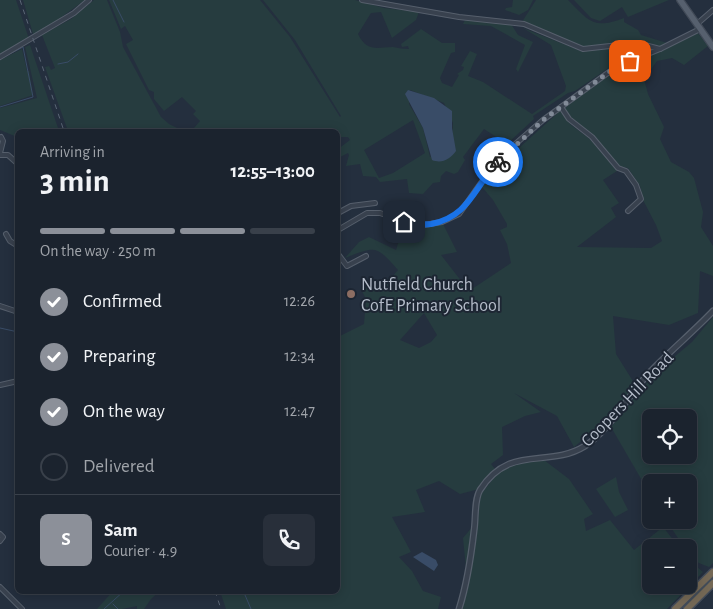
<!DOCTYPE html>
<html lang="en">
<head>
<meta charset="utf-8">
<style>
  :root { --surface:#1b232e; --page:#282f3a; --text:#f1f3f6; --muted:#a0a4aa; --line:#39404a; --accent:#8c9099 }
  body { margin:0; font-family:"Alegreya Sans",sans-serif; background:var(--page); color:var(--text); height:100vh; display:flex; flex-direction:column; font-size:19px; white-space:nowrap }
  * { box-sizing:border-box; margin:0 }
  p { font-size:16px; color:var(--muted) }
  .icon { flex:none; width:28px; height:28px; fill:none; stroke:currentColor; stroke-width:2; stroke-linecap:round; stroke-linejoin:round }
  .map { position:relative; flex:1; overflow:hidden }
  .drawer { position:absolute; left:15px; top:129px; width:325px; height:465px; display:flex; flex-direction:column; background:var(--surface); border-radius:8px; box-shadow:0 2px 12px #0003,0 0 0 1px var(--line) }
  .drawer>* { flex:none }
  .buttons { position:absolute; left:642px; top:409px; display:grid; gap:10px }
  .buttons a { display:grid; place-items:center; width:55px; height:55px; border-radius:8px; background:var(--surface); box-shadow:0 2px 12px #0003,0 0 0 1px var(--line); font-size:25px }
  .pin { position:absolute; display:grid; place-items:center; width:42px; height:42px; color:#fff; margin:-21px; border-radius:10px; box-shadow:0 2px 8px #0006 }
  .courier { position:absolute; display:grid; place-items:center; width:50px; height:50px; margin:-25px; border:4px solid #1a73e8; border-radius:50%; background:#fff; color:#222; box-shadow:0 1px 6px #0007 }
  .head em { font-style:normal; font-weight:700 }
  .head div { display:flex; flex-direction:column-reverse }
  .head { display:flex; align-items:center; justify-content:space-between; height:85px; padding:0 25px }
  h1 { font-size:32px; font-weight:700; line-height:38px }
  .bar { display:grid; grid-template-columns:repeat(4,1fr); gap:8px 5px; align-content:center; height:60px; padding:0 25px }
  .bar i { height:6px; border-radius:4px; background:var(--line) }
  .bar .selected { background:var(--accent) }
  .bar p { grid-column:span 4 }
  .line { display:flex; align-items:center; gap:12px; padding:0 25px; border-top:1px solid var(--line) }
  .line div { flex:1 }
  .round { display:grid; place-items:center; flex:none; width:52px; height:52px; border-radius:8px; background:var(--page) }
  ol { padding:0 25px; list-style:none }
  li { display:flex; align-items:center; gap:15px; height:55px }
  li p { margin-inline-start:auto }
  li .icon { padding:5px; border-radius:50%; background:var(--accent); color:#fff; stroke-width:4 }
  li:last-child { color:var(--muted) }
  li i { width:28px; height:28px; border:2px solid var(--line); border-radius:50% }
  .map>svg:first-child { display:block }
  .green { fill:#263c3f; fill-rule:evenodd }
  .water { fill:#394c67 }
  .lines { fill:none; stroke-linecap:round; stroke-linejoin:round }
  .stream { stroke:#394c67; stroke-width:1 }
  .minor-casing { stroke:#565f6c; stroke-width:6 }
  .tertiary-casing { stroke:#565f6c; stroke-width:7 }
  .primary-casing { stroke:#414a57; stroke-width:8 }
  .motorway-casing { stroke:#434c59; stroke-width:9 }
  .minor { stroke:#38414e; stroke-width:4 }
  .tertiary { stroke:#38414e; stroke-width:4.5 }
  .primary { stroke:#56606e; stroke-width:5.5 }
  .motorway { stroke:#746855; stroke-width:6 }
  .rail { stroke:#5a6575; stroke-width:1; stroke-dasharray:5 5; stroke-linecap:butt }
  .done { stroke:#828b98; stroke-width:5; stroke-dasharray:0 9 }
  .route { stroke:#1a73e8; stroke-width:6 }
  .education-dot { fill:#8d6e63; stroke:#1d2633; stroke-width:2 }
  .labels { text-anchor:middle; stroke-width:4; stroke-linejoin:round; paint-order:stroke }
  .poi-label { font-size:18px; fill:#b4bcc9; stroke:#1d2633; text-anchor:start }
  .street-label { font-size:18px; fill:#b4bcc9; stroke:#1d2633 }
</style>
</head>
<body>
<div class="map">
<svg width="713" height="609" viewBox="0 0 713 609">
  <rect width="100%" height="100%" fill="#242f3e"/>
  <g class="green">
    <path d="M0,0H16L29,39L0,55Z"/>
    <path d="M23,0H85L34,37Z"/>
    <path d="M94,0H107L120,32L123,47L161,117L169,124L183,131H68L45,67L49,66L51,70L55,68L42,35L71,19Z"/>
    <path d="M109,0H260L290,37L340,117L341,116L295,40L263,0H355L384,8L419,12L416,20L392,38L381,12L371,13L358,34C367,53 378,47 393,47C398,48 403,49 409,49L408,46L402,47L401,44L421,29L442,43H455V52L451,53L440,78L442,83L452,87L459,75L457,74L463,70L464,67L461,66L470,51L477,54L468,76L483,82L532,114L565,91L566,86L551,45L523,28L581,51L642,45L651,48L650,52L610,67L575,91L568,93L533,116L534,119L507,144L484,129L463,157L465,160L458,172L454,174L446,171L441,176L440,182L433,183L423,194L409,193L407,179L380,182L376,177L363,176L360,164L346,166L349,155L348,153L338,158V149L350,140L348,137H341L338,140V131H197L194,128L200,121L193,114L196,111L182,97L164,111L154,99V92L149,90L126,44L133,40L125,26L121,29ZM410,90L444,103L453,123L452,136L430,157L423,128L409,104ZM413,120L425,153L393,173L379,178L364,150Z"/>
    <path d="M513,0H533L528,10L519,15L505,10L506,8L512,7Z"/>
    <path d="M536,0H568C589,21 593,30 624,18V22L638,30L641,35L667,43L660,46L640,41L579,47L522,22Z"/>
    <path d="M574,0H669L628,17L622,7L600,21L591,18Z"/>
    <path d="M465,20L511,24L518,35L533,42L518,72L516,69L525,45L491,26L463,24Z"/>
    <path d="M697,32L708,46L684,65L672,58L657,61L644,79L648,94L664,127L660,139L671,162L689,172L694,178L703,212L701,227L713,246V276L700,271L698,313L669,325L613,316L616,354L636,386L602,424L574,447L557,416L514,393L541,412L525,416L502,427L503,455L491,464L495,469L479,489L460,494L439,481L416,490L425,512L392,517L411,552L399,557L412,571L423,591L441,597L438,609H226L220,591H338V337L364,324L366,299L361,289L392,277L398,270C376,245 376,246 345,258L359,242L369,237L396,250L404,224L418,227L443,224L457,252L441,255L469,291L511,263L507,244L500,230L507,227V224L493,200L482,187L510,156L560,111L571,125L590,139L617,171L603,180L619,203L611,208L616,217L577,247L651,248L662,241L656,225L643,200L640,186L628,168L619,166L591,133L572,120L565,108L618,67ZM424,313L437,335L431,342L419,348L400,340Z"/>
    <path d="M30,45L59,131H18L17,137L0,130V108L37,98L25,47Z"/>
    <path d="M22,49L27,71H29L33,95L0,106V60Z"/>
    <path d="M713,317V563L709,567C697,562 689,561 689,548L684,547L666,520H689V482H651V496L611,427L654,374L692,342ZM651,418H689V455H651Z"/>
    <path d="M544,460L569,479L593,514L584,519L586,531L610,520L634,550L663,527L679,547L651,548V585H689V560L703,572L667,609H462L468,588L463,538L478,520L480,495L499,472L512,465Z"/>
    <path d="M616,477L619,492L628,510L615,517L596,489Z"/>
    <path d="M113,591H160L151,599L144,609H137V606L122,609H97Z"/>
  </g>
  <g class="water">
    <path d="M408,90L434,98L452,111V128L456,151C450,159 442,164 432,160L423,128L405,94Z"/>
    <path d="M422,552L436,560L438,565L434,571L413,557Z"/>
  </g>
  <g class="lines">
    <g class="stream">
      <path d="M113,0L124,22"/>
      <path d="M58,64L68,62L78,54"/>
      <path d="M0,107L33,97L23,47L4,57"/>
      <path d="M0,328L18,332"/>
      <path d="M247,591L245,595L251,609"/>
      <path d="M113,604L118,609"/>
      <path d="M104,609L124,591"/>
    </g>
    <g class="minor-casing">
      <g id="minor">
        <path d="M362,0L459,17L524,24L583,49L637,43L660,49"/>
        <path d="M697,24L713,10"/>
        <path d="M0,57L74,13L89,0"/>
        <path d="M561,107L569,119L592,137L618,168L626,171L636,185L641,199L628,211"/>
        <path d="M0,153L3,141L1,137"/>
        <path d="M0,155H8L18,164"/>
        <path d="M338,213L351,206L375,203"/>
        <path d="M338,230L367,213H380L418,226L442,222L459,214L490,170L513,146L543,120L616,67L660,49L700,29"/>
        <path d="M6,234L10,241L18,246"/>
        <path d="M338,254L347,266L366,256"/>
        <path d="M0,306L18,312"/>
        <path d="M0,385L18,381"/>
        <path d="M0,534L3,537L0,541"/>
        <path d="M0,587L22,609"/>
      </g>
    </g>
    <g class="tertiary-casing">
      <path id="tertiary" d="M459,609C467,584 471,557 474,531C476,519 474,500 480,490C510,443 548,469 585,446C610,430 629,394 650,372C670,351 693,332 713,311"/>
    </g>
    <g class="primary-casing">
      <path id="primary" d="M680,0L713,47"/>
    </g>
    <g class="motorway-casing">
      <g id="motorway">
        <path d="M675,609L713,572"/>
        <path d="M687,609L713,583"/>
      </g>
    </g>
    <use href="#minor" class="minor"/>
    <use href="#tertiary" class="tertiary"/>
    <use href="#primary" class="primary"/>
    <use href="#motorway" class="motorway"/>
    <g class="rail">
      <path d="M20,0L64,131"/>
      <path d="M215,591L221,609"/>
    </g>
  </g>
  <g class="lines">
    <path class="done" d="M498,162L543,120L616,67L630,61"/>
    <path class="route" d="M404,222C413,225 421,225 431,224C469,217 474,187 498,162"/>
  </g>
  <circle class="education-dot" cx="351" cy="294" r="5"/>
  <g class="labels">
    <g class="poi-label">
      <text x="361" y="290">Nutfield Church<tspan x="361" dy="21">CofE Primary School</tspan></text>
    </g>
    <g class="street-label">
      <text transform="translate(627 399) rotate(-46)" y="6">Coopers Hill Road</text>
    </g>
  </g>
</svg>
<div class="buttons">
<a><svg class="icon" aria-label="locate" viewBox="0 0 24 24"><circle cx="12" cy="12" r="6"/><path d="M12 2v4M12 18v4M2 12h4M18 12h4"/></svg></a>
<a>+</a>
<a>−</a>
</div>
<div class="pin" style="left:630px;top:61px;background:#ea580c"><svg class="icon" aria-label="bag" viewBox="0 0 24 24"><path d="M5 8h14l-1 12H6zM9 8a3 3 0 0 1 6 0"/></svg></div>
<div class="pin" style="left:404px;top:222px;background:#1f2937"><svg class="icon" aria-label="home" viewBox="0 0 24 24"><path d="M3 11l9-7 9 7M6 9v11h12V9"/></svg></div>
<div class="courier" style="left:498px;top:162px"><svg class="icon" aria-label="bike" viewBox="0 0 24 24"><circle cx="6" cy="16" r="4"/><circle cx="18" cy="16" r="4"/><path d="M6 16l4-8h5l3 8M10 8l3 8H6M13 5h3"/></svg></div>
<section class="drawer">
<div class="head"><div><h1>3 min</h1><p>Arriving in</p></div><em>12:55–13:00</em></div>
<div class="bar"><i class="selected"></i><i class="selected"></i><i class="selected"></i><i></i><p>On the way · 250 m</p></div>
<ol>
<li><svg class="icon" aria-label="check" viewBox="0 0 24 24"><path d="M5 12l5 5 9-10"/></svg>Confirmed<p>12:26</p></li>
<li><svg class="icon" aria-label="check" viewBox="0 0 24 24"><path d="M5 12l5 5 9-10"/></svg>Preparing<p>12:34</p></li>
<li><svg class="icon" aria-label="check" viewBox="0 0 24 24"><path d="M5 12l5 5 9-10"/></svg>On the way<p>12:47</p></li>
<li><i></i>Delivered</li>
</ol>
<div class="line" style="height:90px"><b class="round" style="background:var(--accent);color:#fff">S</b><div><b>Sam</b><p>Courier · 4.9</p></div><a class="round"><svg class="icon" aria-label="phone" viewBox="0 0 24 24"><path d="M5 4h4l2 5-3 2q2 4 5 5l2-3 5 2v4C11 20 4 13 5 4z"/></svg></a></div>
</section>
</div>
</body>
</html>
